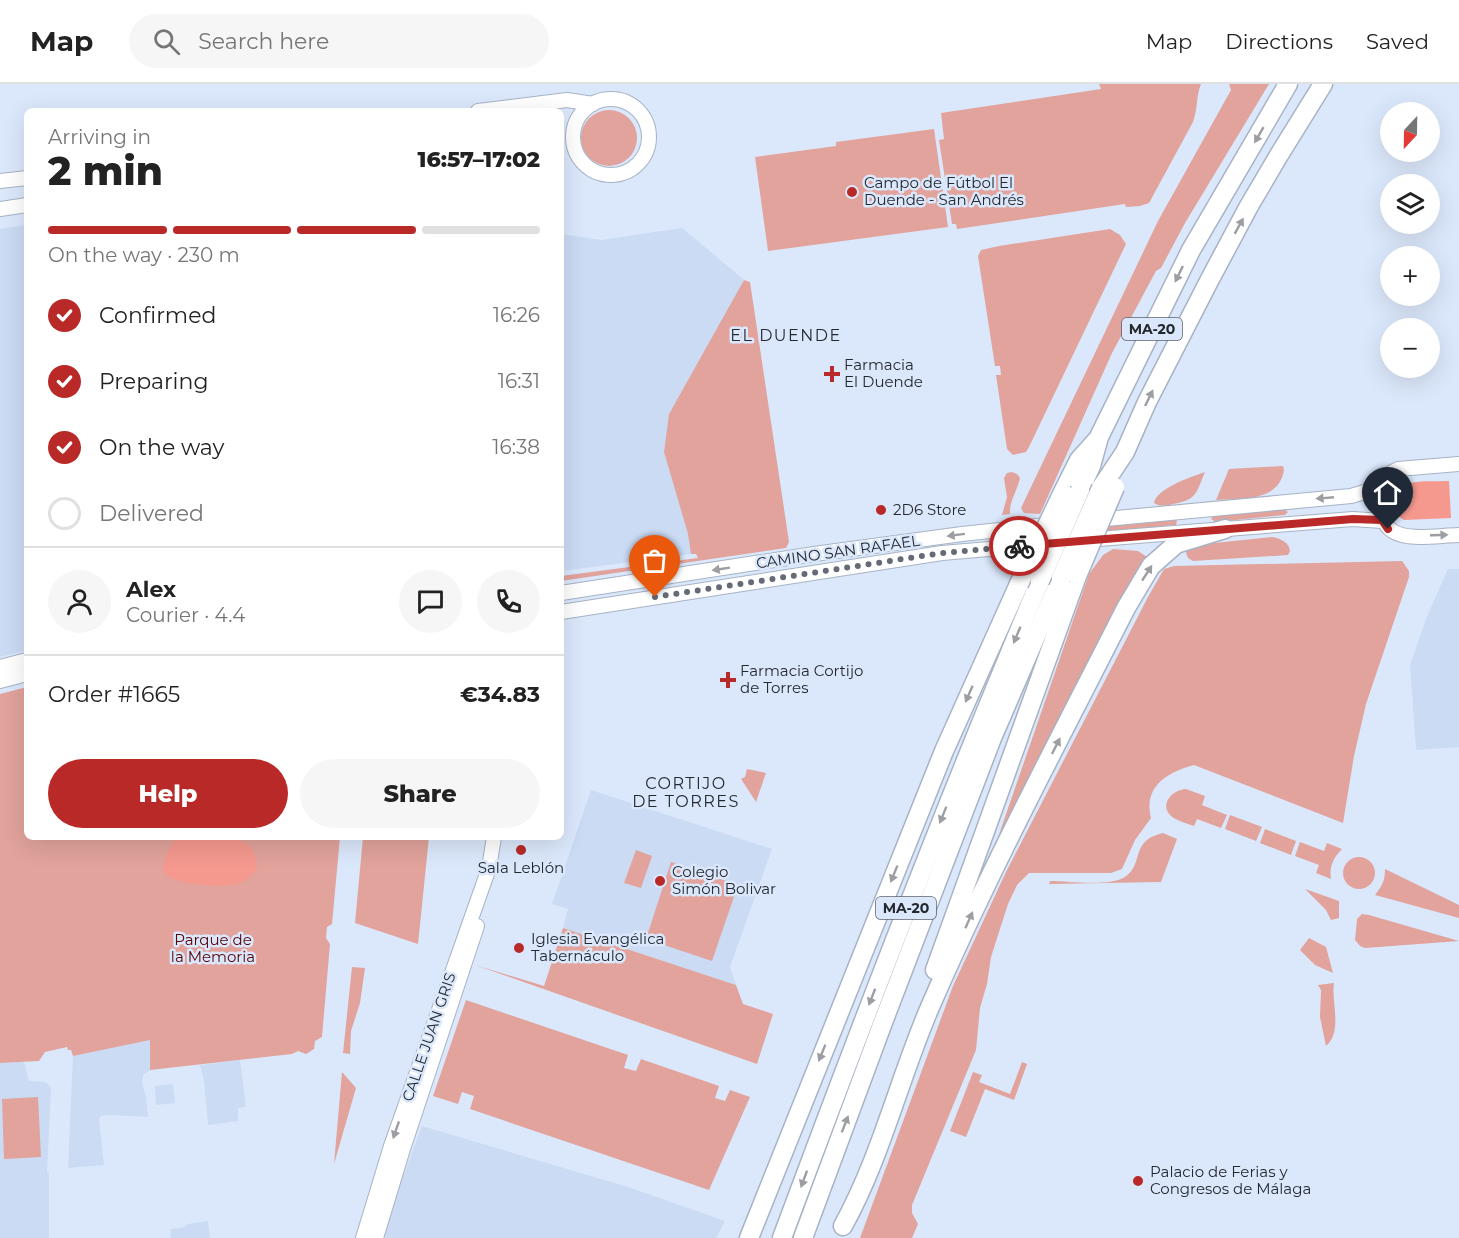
<!DOCTYPE html>
<html lang="en">
<head>
<meta charset="utf-8">
<style>
  :root { --surface:#fff; --page:#f6f6f6; --text:#222; --muted:#767676; --line:#e0e0e0; --accent:#b82928 }
  body { margin:0; font-family:Montserrat,sans-serif; background:var(--page); color:var(--text); height:100vh; display:flex; flex-direction:column; font-size:22px; white-space:nowrap }
  * { box-sizing:border-box; margin:0 }
  p { font-size:20px; color:var(--muted) }
  .icon { flex:none; width:33px; height:33px; fill:none; stroke:currentColor; stroke-width:2; stroke-linecap:round; stroke-linejoin:round }
  .map { position:relative; flex:1; overflow:hidden }
  .details { position:absolute; left:24px; top:24px; width:540px; height:732px; display:flex; flex-direction:column; background:var(--surface); border-radius:9px; box-shadow:0 6px 24px #0002 }
  .details>* { flex:none }
  .needle { width:39px; rotate:202deg }
  .fabs { position:absolute; left:1380px; top:18px; display:grid; gap:12px }
  .fabs a { display:grid; place-items:center; width:60px; height:60px; border-radius:50%; background:var(--surface); box-shadow:0 6px 24px #0002; font-size:30px }
  .pin { position:absolute; display:grid; place-items:center; width:51px; height:51px; color:#fff; margin:-62px -26px; border-radius:50% 50% 50% 0; rotate:-45deg; box-shadow:0 0 6px #0007 }
  .pin .icon { rotate:45deg }
  .courier { position:absolute; display:grid; place-items:center; width:60px; height:60px; margin:-30px; border:4px solid #b82928; border-radius:50%; background:#fff; color:#222; box-shadow:0 2px 8px #0007 }
  .overview em { font-style:normal; font-weight:800 }
  .overview div { display:flex; flex-direction:column-reverse }
  .overview { display:flex; align-items:center; justify-content:space-between; height:102px; padding:0 24px }
  h1 { font-size:39px; font-weight:800; line-height:45px }
  .bar { display:grid; grid-template-columns:repeat(4,1fr); gap:9px 6px; align-content:center; height:72px; padding:0 24px }
  .bar i { height:8px; border-radius:4px; background:var(--line) }
  .bar .active { background:var(--accent) }
  .bar p { grid-column:span 4 }
  .line { display:flex; align-items:center; gap:15px; padding:0 24px; border-top:2px solid var(--line) }
  .line div { flex:1 }
  .round { display:grid; place-items:center; flex:none; width:63px; height:63px; border-radius:32px; background:var(--page) }
  ol { padding:0 24px; list-style:none }
  li { display:flex; align-items:center; gap:18px; height:66px }
  li p { margin-inline-start:auto }
  li .icon { padding:6px; border-radius:50%; background:var(--accent); color:#fff; stroke-width:4 }
  li:last-child { color:var(--muted) }
  li i { width:33px; height:33px; border:3px solid var(--line); border-radius:50% }
  .button { display:flex; gap:12px; margin-top:auto; padding:12px 24px }
  .button a { flex:1; height:69px; border-radius:36px; background:var(--accent); color:#fff; font-size:24px; font-weight:800; line-height:69px; text-align:center }
  .button a+a { background:var(--page); color:var(--text) }
  header { display:flex; align-items:center; gap:36px; box-sizing:border-box; height:84px; padding:0 30px; background:var(--surface); border-bottom:2px solid var(--line) }
  header strong { font-size:28px }
  nav { display:flex; gap:33px; margin-inline-start:auto; font-size:21px }
  .search { width:420px; height:54px; background:var(--page); display:flex; align-items:center; gap:15px; box-sizing:border-box; padding:0 21px; border-radius:33px; color:var(--muted); font-size:22px }
  .map>svg:first-child { display:block }
  .built { fill:#cbdbf4 }
  .green { fill:#e1a39c }
  .water { fill:#f5998f }
  .lines { fill:none; stroke-linecap:round; stroke-linejoin:round }
  .secondary-casing { stroke:#a7b3c5; stroke-width:16 }
  .highway-casing { stroke:#a7b3c5; stroke-width:21 }
  .secondary { stroke:#fff; stroke-width:14 }
  .highway { stroke:#fff; stroke-width:18 }
  .highway-bridge-casing { stroke:#a7b3c5; stroke-width:21; stroke-linecap:butt }
  .highway-bridge { stroke:#fff; stroke-width:18 }
  .oneway { fill:#9c9ea1 }
  .done { stroke:#646b76; stroke-width:6; stroke-dasharray:0 10.8 }
  .route { stroke:#b82928; stroke-width:8 }
  .poi-dot { fill:#b82928; stroke:#dbe8fb; stroke-width:2 }
  .labels { text-anchor:middle; stroke-width:5; stroke-linejoin:round; paint-order:stroke }
  .shield { fill:#dbe8fb; stroke:#5b626c; stroke-width:1.5 }
  .shield-label { font-size:14px; font-weight:bold; fill:#24282f }
  .poi-label { font-size:15px; fill:#24282f; stroke:#dbe8fb; text-anchor:start }
  .street-label { font-size:15px; fill:#24282f; stroke:#dbe8fb }
  .park-label { font-size:15px; fill:#560206; stroke:#dbe8fb }
  .neighbourhood-label { font-size:16px; letter-spacing:1.5px; fill:#24282f; stroke:#dbe8fb }
</style>
</head>
<body>
<header>
<strong>Map</strong>
<div class="search"><svg class="icon" aria-label="search" viewBox="0 0 24 24"><circle cx="10" cy="10" r="6"/><path d="M15 15l6 6"/></svg>Search here</div>
<nav><a>Map</a><a>Directions</a><a>Saved</a></nav>
</header>
<div class="map">
<svg width="1459" height="1154" viewBox="0 0 1459 1154">
  <rect width="100%" height="100%" fill="#dbe8fb"/>
  <g class="built">
    <path d="M27,141V566L0,573V145Z"/>
    <path d="M682,144L744,196L669,330L664,368L688,450L691,470L562,487L561,150L601,156Z"/>
    <path d="M1448,485H1459V663L1416,666L1410,581L1426,535Z"/>
    <path d="M591,706L772,765L730,883L736,901L563,844L568,825L552,820Z"/>
    <path d="M150,956V986L143,991L142,999L146,1012L148,1033L109,1031L101,1032L99,1035L104,1081L68,1084L73,972Z"/>
    <path d="M240,976L246,1023L238,1024V1037L208,1041L204,997L200,981Z"/>
    <path d="M24,978L29,997L46,998L51,1004L47,1088L49,1089V1154H0V979Z"/>
    <path d="M173,1000L175,1019L156,1021L155,1002Z"/>
    <path d="M422,1042L628,1103L725,1137L716,1154H384L396,1111Z"/>
    <path d="M208,1137L210,1154H171L170,1145L182,1144L188,1140Z"/>
  </g>
  <g class="green">
    <path d="M1099,0H1201C1196,12 1198,24 1193,38L1149,119L1140,122L1126,123L1125,120L1118,121L957,145L956,140H952L939,56L944,55L941,29L1101,5Z"/>
    <path d="M1229,0H1269L1185,139L1161,184L1156,187L1112,269L1040,430L1024,429L1021,424L1158,137L1231,6Z"/>
    <circle cx="609" cy="54" r="28"/>
    <path d="M934,45L948,143L768,167L755,73L836,62V58Z"/>
    <path d="M1110,145L1120,151L1126,160L1029,363L1026,368L1013,371L1007,365L996,291H1001L1000,282H995L978,172L981,166L999,162Z"/>
    <path d="M744,196L750,198L789,458L786,464L561,497V492L698,474L696,470H691L688,450L664,368L669,330Z"/>
    <path d="M1283,382L1284,386C1279,418 1242,414 1216,416L1229,385Z"/>
    <path d="M1012,388L1017,390L1020,394C1017,407 1009,418 1010,430L1002,431L1007,413L1004,394L1007,389Z"/>
    <path d="M1205,388C1196,409 1197,416 1173,420C1166,422 1160,423 1154,419C1157,404 1191,393 1205,388Z"/>
    <path d="M1284,425L1288,428L1285,431L1216,438L1211,435L1214,431Z"/>
    <path d="M1174,435L1177,437L1176,441L1030,455L1027,452L1029,449Z"/>
    <path d="M1273,453C1281,455 1289,458 1290,467L1288,471L1193,477L1188,474L1186,469L1188,464L1205,460Z"/>
    <path d="M1113,465L1138,467L1147,473L985,791L1089,490L1103,471Z"/>
    <path d="M1402,477L1409,487V493L1366,620L1354,672L1343,739L1194,681C1168,688 1143,702 1151,734L1135,756L1122,785L1111,789H1029L1017,801L1008,820L991,873L987,900L980,924L976,966L912,1121V1129L918,1140L912,1154H860L953,902L1006,788L1148,513L1164,485L1174,482Z"/>
    <path d="M27,603V753H340L332,840L327,843L326,854L330,860L322,953L315,957L314,965L306,970L298,967L292,970L150,986V956L73,972L71,966H68L67,963L45,968L39,977L0,979V610Z"/>
    <path d="M747,685L766,689L756,718L741,695L745,693Z"/>
    <path d="M1186,705L1205,712L1202,721L1227,731L1221,744L1197,735L1194,742C1186,739 1177,737 1171,732C1159,720 1172,706 1186,705Z"/>
    <path d="M1230,731L1262,743L1256,757L1225,745Z"/>
    <path d="M1265,745L1296,757L1291,771L1260,759Z"/>
    <path d="M1163,749L1177,755L1161,798L1049,800L1050,797C1068,797 1110,803 1125,793C1145,779 1129,757 1163,749Z"/>
    <path d="M363,753H429L418,860L355,839Z"/>
    <path d="M1300,758L1324,767L1327,759L1342,765C1333,774 1329,783 1331,795L1316,789L1319,781L1295,772Z"/>
    <path d="M636,766L652,772L641,804L624,799Z"/>
    <circle cx="1359" cy="789" r="16"/>
    <path d="M671,778L738,801L712,877L646,855Z"/>
    <path d="M1385,785L1459,821V834L1375,811C1382,802 1385,797 1385,785Z"/>
    <path d="M1305,805L1339,817V834L1331,836L1326,826Z"/>
    <path d="M1362,830L1369,831L1459,857L1365,864L1360,862L1355,856L1357,835Z"/>
    <path d="M563,844L736,901L743,920L773,930L757,980L475,881L544,902Z"/>
    <path d="M1309,854L1326,863L1333,889L1315,881L1300,866Z"/>
    <path d="M352,883L365,884L360,919L351,947L350,970L343,969Z"/>
    <path d="M1334,899C1331,918 1343,948 1326,962L1320,933L1321,906L1318,901Z"/>
    <path d="M466,916L628,971L624,984L636,987L641,975L719,1002L715,1014L725,1017L730,1006L750,1013L709,1106L470,1025L474,1012L462,1008L458,1020L433,1012Z"/>
    <path d="M1022,978L1027,980L1014,1016L985,1005L966,1053L950,1047L973,988L982,991L979,998L1010,1010Z"/>
    <path d="M342,988L356,1004L334,1080Z"/>
    <path d="M38,1013L41,1073L4,1075L2,1015Z"/>
  </g>
  <g class="water">
    <path d="M1449,397L1451,434L1404,436L1395,430C1383,392 1423,398 1449,397Z"/>
    <path d="M176,753C204,753 261,743 256,786C251,792 245,798 237,800C224,804 171,802 164,788C160,778 171,762 176,753Z"/>
  </g>
  <g class="lines">
    <g class="secondary-casing">
      <g id="secondary">
        <circle cx="611" cy="53" r="38"/>
        <path d="M478,27L567,16L593,20"/>
        <path d="M0,97L27,94"/>
        <path d="M0,125L27,121"/>
        <path d="M1380,399C1373,464 1411,453 1459,451"/>
        <path d="M1095,436L1351,412L1368,407L1380,399L1387,391L1398,385L1459,380"/>
        <path d="M1086,456L1353,435L1382,437"/>
        <path d="M561,509L814,470L962,450L1055,440"/>
        <path d="M561,528L942,469L1046,460"/>
        <path d="M0,583L27,576"/>
        <path d="M0,597L27,590"/>
        <path d="M363,1154L391,1062L489,784L494,753"/>
        <path d="M376,1154L403,1065L477,842"/>
      </g>
    </g>
    <g class="highway-casing">
      <g id="highway">
        <path d="M1101,404L1125,368L1147,318L1209,197L1249,122L1279,71L1323,0"/>
        <path d="M1080,406L1091,382L1099,353L1191,166L1288,0"/>
        <path d="M1063,408L1079,376L1096,357"/>
        <path d="M935,886L1077,492"/>
        <path d="M843,1142C881,1073 899,995 930,923C989,787 1059,656 1126,524L1151,482L1176,460L1225,445"/>
        <path d="M749,1154L944,667L1019,500"/>
        <path d="M782,1154C864,933 948,714 1040,497"/>
        <path d="M803,1154L882,941L992,654L1061,494"/>
      </g>
    </g>
    <use href="#secondary" class="secondary"/>
    <use href="#highway" class="highway"/>
    <g class="highway-bridge-casing">
      <g id="highway-bridge">
        <path d="M1077,492L1115,403"/>
        <path d="M1061,494L1101,404"/>
        <path d="M1040,497L1080,406"/>
        <path d="M1019,500L1063,408"/>
      </g>
    </g>
    <use href="#highway-bridge" class="highway-bridge"/>
  </g>
  <defs><path id="oneway-solid" d="M-6-.8H1V-3.2L6.5 0L1 3.2V.8H-6Z" transform="scale(1.5)"/></defs>
  <g class="oneway">
    <use href="#oneway-solid" transform="translate(1259 51) rotate(120)"/>
    <use href="#oneway-solid" transform="translate(1239 142) rotate(-61)"/>
    <use href="#oneway-solid" transform="translate(1179 190) rotate(116)"/>
    <use href="#oneway-solid" transform="translate(1149 314) rotate(-64)"/>
    <use href="#oneway-solid" transform="translate(1325 414) rotate(175)"/>
    <use href="#oneway-solid" transform="translate(956 451) rotate(173)"/>
    <use href="#oneway-solid" transform="translate(1439 451) rotate(-2)"/>
    <use href="#oneway-solid" transform="translate(721 485) rotate(171)"/>
    <use href="#oneway-solid" transform="translate(1147 489) rotate(-57)"/>
    <use href="#oneway-solid" transform="translate(1017 551) rotate(113)"/>
    <use href="#oneway-solid" transform="translate(969 610) rotate(114)"/>
    <use href="#oneway-solid" transform="translate(1056 662) rotate(-63)"/>
    <use href="#oneway-solid" transform="translate(943 731) rotate(112)"/>
    <use href="#oneway-solid" transform="translate(894 790) rotate(112)"/>
    <use href="#oneway-solid" transform="translate(969 836) rotate(-66)"/>
    <use href="#oneway-solid" transform="translate(872 913) rotate(111)"/>
    <use href="#oneway-solid" transform="translate(822 969) rotate(112)"/>
    <use href="#oneway-solid" transform="translate(845 1040) rotate(-69)"/>
    <use href="#oneway-solid" transform="translate(396 1046) rotate(109)"/>
    <use href="#oneway-solid" transform="translate(804 1095) rotate(110)"/>
  </g>
  <g class="lines">
    <path class="done" d="M655,513L942,469L1019,462"/>
    <path class="route" d="M1019,462L1353,435L1382,436L1388,445"/>
  </g>
  <g class="poi-dot">
    <circle cx="852" cy="108" r="6"/>
    <path d="M829 281h6v6h6v6h-6v6h-6v-6h-6v-6h6z"/>
    <circle cx="881" cy="426" r="6"/>
    <path d="M725 587h6v6h6v6h-6v6h-6v-6h-6v-6h6z"/>
    <circle cx="521" cy="766" r="6"/>
    <circle cx="660" cy="797" r="6"/>
    <circle cx="519" cy="864" r="6"/>
    <circle cx="1138" cy="1097" r="6"/>
  </g>
  <g class="labels">
    <g class="shield">
      <rect x="1122" y="234" width="60" height="22" rx="4.5"/>
      <rect x="876" y="813" width="60" height="22" rx="4.5"/>
    </g>
    <g class="shield-label">
      <text x="1152" y="250">MA-20</text>
      <text x="906" y="829">MA-20</text>
    </g>
    <g class="poi-label">
      <text x="864" y="104">Campo de Fútbol El<tspan x="864" dy="17">Duende - San Andrés</tspan></text>
      <text x="844" y="286">Farmacia<tspan x="844" dy="17">El Duende</tspan></text>
      <text x="893" y="431">2D6 Store</text>
      <text x="740" y="592">Farmacia Cortijo<tspan x="740" dy="17">de Torres</tspan></text>
      <text x="521" y="789" text-anchor="middle">Sala Leblón</text>
      <text x="672" y="793">Colegio<tspan x="672" dy="17">Simón Bolivar</tspan></text>
      <text x="531" y="860">Iglesia Evangélica<tspan x="531" dy="17">Tabernáculo</tspan></text>
      <text x="1150" y="1093">Palacio de Ferias y<tspan x="1150" dy="17">Congresos de Málaga</tspan></text>
    </g>
    <g class="street-label">
      <text transform="translate(838 468) rotate(-8)" y="5">CAMINO SAN RAFAEL</text>
      <text transform="translate(429 953) rotate(-71)" y="5">CALLE JUAN GRIS</text>
    </g>
    <g class="park-label">
      <text x="213" y="861">Parque de<tspan x="213" dy="17">la Memoria</tspan></text>
    </g>
    <g class="neighbourhood-label">
      <text x="786" y="257">EL DUENDE</text>
      <text x="686" y="705">CORTIJO<tspan x="686" dy="18">DE TORRES</tspan></text>
    </g>
  </g>
</svg>
<div class="fabs">
<a><svg class="needle" viewBox="-14 -14 28 28"><path d="M0-13l5 13h-10z" fill="#e53935"/><path d="M0 13l5-13h-10z" fill="#767676"/></svg></a>
<a><svg class="icon" aria-label="layers" viewBox="0 0 24 24"><path d="M12 4l9 5-9 5-9-5zM3 14l9 5 9-5"/></svg></a>
<a>+</a>
<a>−</a>
</div>
<div class="pin" style="left:655px;top:513px;background:#ea580c"><svg class="icon" aria-label="bag" viewBox="0 0 24 24"><path d="M5 8h14l-1 12H6zM9 8a3 3 0 0 1 6 0"/></svg></div>
<div class="pin" style="left:1388px;top:445px;background:#1f2937"><svg class="icon" aria-label="home" viewBox="0 0 24 24"><path d="M3 11l9-7 9 7M6 9v11h12V9"/></svg></div>
<div class="courier" style="left:1019px;top:462px"><svg class="icon" aria-label="bike" viewBox="0 0 24 24"><circle cx="6" cy="16" r="4"/><circle cx="18" cy="16" r="4"/><path d="M6 16l4-8h5l3 8M10 8l3 8H6M13 5h3"/></svg></div>
<section class="details">
<div class="overview"><div><h1>2 min</h1><p>Arriving in</p></div><em>16:57–17:02</em></div>
<div class="bar"><i class="active"></i><i class="active"></i><i class="active"></i><i></i><p>On the way · 230 m</p></div>
<ol>
<li><svg class="icon" aria-label="check" viewBox="0 0 24 24"><path d="M5 12l5 5 9-10"/></svg>Confirmed<p>16:26</p></li>
<li><svg class="icon" aria-label="check" viewBox="0 0 24 24"><path d="M5 12l5 5 9-10"/></svg>Preparing<p>16:31</p></li>
<li><svg class="icon" aria-label="check" viewBox="0 0 24 24"><path d="M5 12l5 5 9-10"/></svg>On the way<p>16:38</p></li>
<li><i></i>Delivered</li>
</ol>
<div class="line" style="height:108px"><a class="round"><svg class="icon" aria-label="person" viewBox="0 0 24 24"><circle cx="12" cy="8" r="4"/><path d="M4 21q1-7 8-7t8 7"/></svg></a><div><b>Alex</b><p>Courier · 4.4</p></div><a class="round"><svg class="icon" aria-label="chat" viewBox="0 0 24 24"><path d="M4 5h16v11H9l-5 4z"/></svg></a><a class="round"><svg class="icon" aria-label="phone" viewBox="0 0 24 24"><path d="M5 4h4l2 5-3 2q2 4 5 5l2-3 5 2v4C11 20 4 13 5 4z"/></svg></a></div>
<div class="line" style="height:78px"><div>Order #1665</div><b>€34.83</b></div>
<div class="button"><a>Help</a><a>Share</a></div>
</section>
</div>
</body>
</html>
